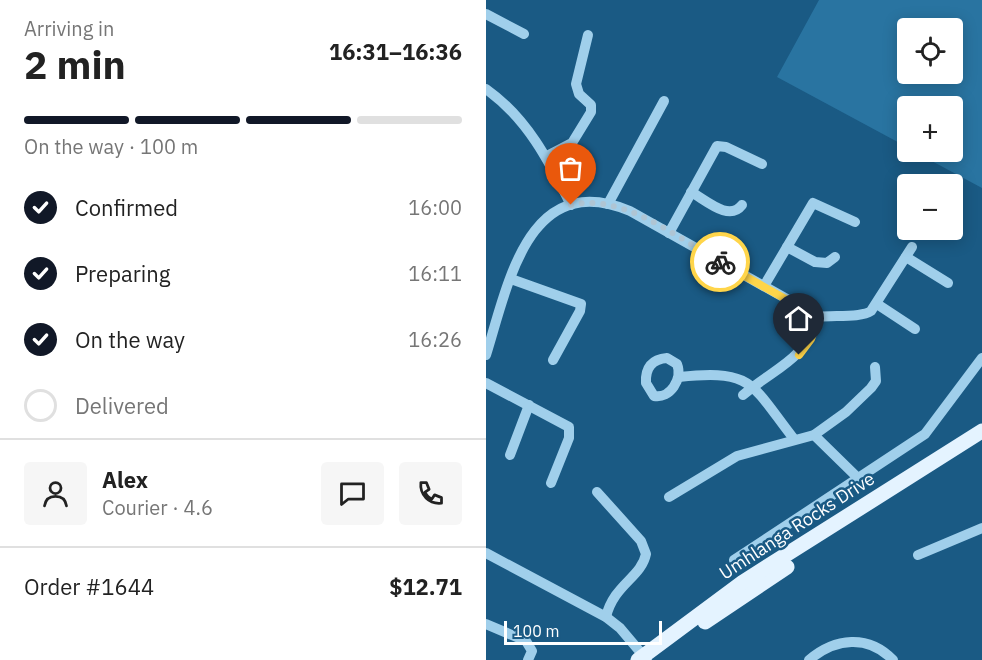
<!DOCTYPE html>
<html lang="en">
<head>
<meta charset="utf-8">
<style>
  :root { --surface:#fff; --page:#f6f6f6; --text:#222; --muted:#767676; --line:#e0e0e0; --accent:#111827 }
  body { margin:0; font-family:"IBM Plex Sans",sans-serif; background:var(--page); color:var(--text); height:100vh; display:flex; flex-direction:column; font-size:22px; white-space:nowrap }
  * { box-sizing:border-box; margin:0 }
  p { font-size:20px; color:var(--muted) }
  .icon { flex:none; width:33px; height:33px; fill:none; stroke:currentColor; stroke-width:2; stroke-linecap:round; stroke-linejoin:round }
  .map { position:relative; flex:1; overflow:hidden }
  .sheet { display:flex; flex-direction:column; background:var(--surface); width:486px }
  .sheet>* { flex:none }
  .tools { position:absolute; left:411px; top:18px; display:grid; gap:12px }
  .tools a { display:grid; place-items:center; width:66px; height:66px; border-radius:6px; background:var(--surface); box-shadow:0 3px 15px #0003; font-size:30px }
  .scale { position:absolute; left:18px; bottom:15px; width:158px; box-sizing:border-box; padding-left:6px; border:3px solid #fff; border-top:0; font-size:16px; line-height:21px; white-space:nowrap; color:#fff; -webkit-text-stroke:4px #1a5a84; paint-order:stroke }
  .pin { position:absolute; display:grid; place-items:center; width:51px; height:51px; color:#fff; margin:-62px -26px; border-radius:50% 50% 50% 0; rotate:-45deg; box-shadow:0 0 6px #0007 }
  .pin .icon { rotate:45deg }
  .courier { position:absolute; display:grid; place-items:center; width:60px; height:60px; margin:-30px; border:4px solid #ffd54a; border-radius:50%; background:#fff; color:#222; box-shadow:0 2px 8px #0007 }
  .headline em { font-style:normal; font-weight:700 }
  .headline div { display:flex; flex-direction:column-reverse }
  .headline { display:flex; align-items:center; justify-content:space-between; height:102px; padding:0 24px }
  h1 { font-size:39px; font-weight:700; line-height:45px }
  .bar { display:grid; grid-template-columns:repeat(4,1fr); gap:9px 6px; align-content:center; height:72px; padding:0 24px }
  .bar i { height:8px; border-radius:4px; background:var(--line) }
  .bar .selected { background:var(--accent) }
  .bar p { grid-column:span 4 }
  .line { display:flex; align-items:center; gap:15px; padding:0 24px; border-top:2px solid var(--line) }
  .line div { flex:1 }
  .round { display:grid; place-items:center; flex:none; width:63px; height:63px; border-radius:6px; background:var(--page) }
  ol { padding:0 24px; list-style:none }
  li { display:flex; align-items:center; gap:18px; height:66px }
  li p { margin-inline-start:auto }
  li .icon { padding:6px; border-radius:50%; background:var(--accent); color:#fff; stroke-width:4 }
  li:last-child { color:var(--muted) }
  li i { width:33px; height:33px; border:3px solid var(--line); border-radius:50% }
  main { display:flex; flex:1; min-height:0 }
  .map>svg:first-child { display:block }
  .green { fill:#2974a1; fill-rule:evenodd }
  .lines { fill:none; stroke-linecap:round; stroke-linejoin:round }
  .minor { stroke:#a0cfeb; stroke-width:10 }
  .major { stroke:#e4f3ff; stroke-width:15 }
  .done { stroke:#afc5d4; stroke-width:6; stroke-dasharray:0 10.8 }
  .route { stroke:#ffd54a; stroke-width:8 }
  .labels { text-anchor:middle; stroke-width:5; stroke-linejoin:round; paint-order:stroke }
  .street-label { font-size:18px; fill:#fff; stroke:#1a5a84 }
</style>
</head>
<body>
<main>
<section class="sheet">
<div class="headline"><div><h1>2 min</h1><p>Arriving in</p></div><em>16:31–16:36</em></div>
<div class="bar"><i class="selected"></i><i class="selected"></i><i class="selected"></i><i></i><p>On the way · 100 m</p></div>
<ol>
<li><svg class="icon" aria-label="check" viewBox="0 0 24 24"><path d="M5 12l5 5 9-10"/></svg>Confirmed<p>16:00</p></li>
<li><svg class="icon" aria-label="check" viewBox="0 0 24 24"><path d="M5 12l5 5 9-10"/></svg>Preparing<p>16:11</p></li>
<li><svg class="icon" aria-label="check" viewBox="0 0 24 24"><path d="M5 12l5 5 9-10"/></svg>On the way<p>16:26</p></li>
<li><i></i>Delivered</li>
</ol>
<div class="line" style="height:108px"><a class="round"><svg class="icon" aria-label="person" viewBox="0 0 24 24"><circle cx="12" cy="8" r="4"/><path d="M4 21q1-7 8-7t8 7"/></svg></a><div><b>Alex</b><p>Courier · 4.6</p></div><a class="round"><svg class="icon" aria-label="chat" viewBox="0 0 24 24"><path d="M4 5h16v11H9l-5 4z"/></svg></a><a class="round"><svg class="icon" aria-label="phone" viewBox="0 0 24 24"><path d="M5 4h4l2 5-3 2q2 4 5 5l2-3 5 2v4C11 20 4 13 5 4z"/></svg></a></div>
<div class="line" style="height:78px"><div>Order #1644</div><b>$12.71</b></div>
</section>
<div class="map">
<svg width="496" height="660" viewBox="0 0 496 660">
  <rect width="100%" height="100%" fill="#1a5a84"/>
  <path class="green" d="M333,0H496V188L429,152H466V106H422L421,147L291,77ZM422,28H466V74H422Z"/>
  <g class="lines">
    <g class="minor">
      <path d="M0,14L38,34"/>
      <path d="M0,89C41,118 63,161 85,205"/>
      <path d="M61,156L86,143L105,112V105L93,94L90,84L102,35"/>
      <path d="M205,192C220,200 243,222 256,205"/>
      <path d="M122,204L178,101"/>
      <path d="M183,233L231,146L240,147L276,164"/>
      <path d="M301,247L329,262L341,263L349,257"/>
      <path d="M420,257L462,283"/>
      <path d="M25,279L95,304L94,311L67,360"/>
      <path d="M278,286L327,203L369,222"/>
      <path d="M391,304L429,329"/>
      <path d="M333,317C347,315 375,318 385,311L426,247"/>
      <path d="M0,355C22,285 42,168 144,211L333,317"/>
      <path d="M181,358L191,364C197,379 184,399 168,396L160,383C159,368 166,359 181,358Z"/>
      <path d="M193,377C268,369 265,384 308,439"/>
      <path d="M0,383L83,427V438L65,483"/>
      <path d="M257,395C291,366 316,363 333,317"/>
      <path d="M328,435L373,479"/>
      <path d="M24,455L43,405"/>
      <path d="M111,492L155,541L160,554C155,578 128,584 120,617"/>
      <path d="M183,497L251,456L328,435L360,412L385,388L390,381L389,367"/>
      <path d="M0,553L120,617L134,628L161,660"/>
      <path d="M432,555L496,528"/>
      <path d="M248,560L439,434L496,358"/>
      <path d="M0,624L40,641L46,651L42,660"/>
      <path d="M323,660C349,638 382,634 407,660"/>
    </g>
    <g class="major">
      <path d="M219,622L301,567"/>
      <path d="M152,660L257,582L496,431"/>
    </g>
  </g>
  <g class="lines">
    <path class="done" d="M85,205C137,193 190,237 234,262"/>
    <path class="route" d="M234,262L333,318L325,339L313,355"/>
  </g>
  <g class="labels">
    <g class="street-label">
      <text transform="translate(311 526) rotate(-33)" y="6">Umhlanga Rocks Drive</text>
    </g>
  </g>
</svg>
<div class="tools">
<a><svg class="icon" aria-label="locate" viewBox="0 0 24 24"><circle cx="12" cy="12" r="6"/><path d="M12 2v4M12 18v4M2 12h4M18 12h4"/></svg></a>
<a>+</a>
<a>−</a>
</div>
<div class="scale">100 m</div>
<div class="pin" style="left:85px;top:205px;background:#ea580c"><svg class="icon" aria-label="bag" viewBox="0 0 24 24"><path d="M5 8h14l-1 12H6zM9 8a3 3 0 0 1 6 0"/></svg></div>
<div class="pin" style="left:313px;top:355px;background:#1f2937"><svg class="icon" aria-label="home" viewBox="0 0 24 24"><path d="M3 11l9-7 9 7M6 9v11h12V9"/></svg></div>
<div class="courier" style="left:234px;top:262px"><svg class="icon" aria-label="bike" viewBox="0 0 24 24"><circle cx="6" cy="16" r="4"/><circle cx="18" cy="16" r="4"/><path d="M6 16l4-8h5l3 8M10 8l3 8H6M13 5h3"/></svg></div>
</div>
</main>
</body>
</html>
